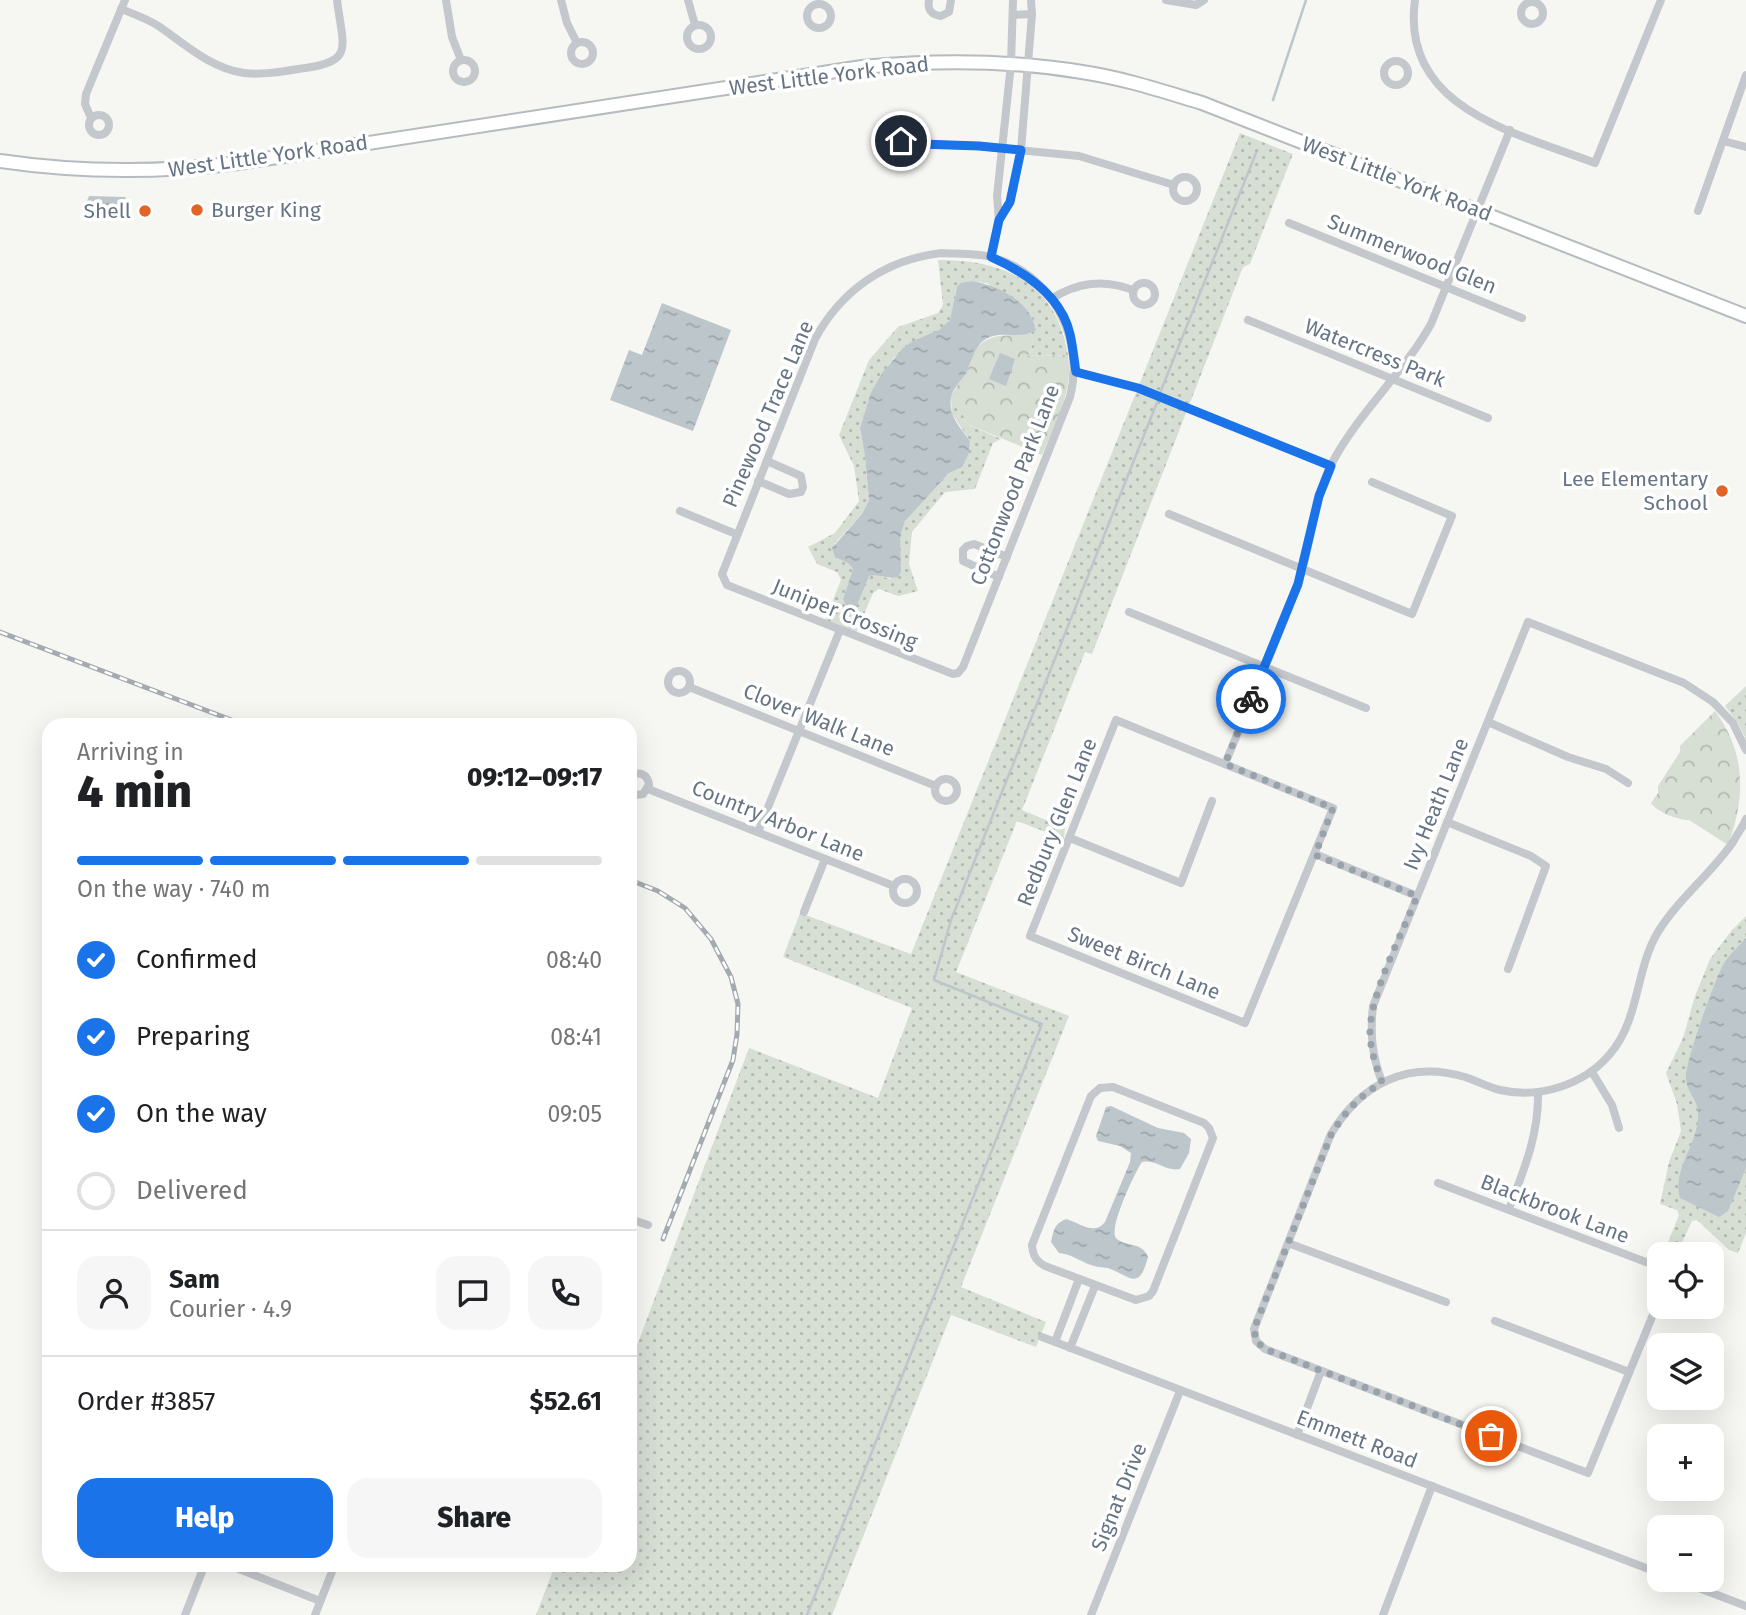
<!DOCTYPE html>
<html lang="en">
<head>
<meta charset="utf-8">
<style>
  :root { --surface:#fff; --page:#f6f6f6; --text:#202124; --muted:#757577; --line:#e0e0e0; --accent:#1a73e8 }
  body { margin:0; font-family:"Fira Sans",sans-serif; background:var(--page); color:var(--text); height:100vh; display:flex; flex-direction:column; font-size:26px; white-space:nowrap }
  * { box-sizing:border-box; margin:0 }
  p { font-size:23px; color:var(--muted) }
  .icon { flex:none; width:38px; height:38px; fill:none; stroke:currentColor; stroke-width:2; stroke-linecap:round; stroke-linejoin:round }
  .map { position:relative; flex:1; overflow:hidden }
  .details { position:absolute; left:42px; top:718px; width:595px; height:854px; display:flex; flex-direction:column; background:var(--surface); border-radius:21px; box-shadow:0 7px 28px #0002 }
  .details>* { flex:none }
  .buttons { position:absolute; left:1647px; top:1242px; display:grid; gap:14px }
  .buttons a { display:grid; place-items:center; width:77px; height:77px; border-radius:14px; background:var(--surface); box-shadow:0 7px 28px #0002; font-size:35px }
  .pin { position:absolute; display:grid; place-items:center; width:60px; height:60px; color:#fff; margin:-30px; border:4px solid #fff; border-radius:50%; box-shadow:0 2px 7px #0007 }
  .courier { position:absolute; display:grid; place-items:center; width:70px; height:70px; margin:-35px; border:5px solid #1a73e8; border-radius:50%; background:#fff; color:#222; box-shadow:0 2px 9px #0007 }
  .head em { font-style:normal; font-weight:800 }
  .head div { display:flex; flex-direction:column-reverse }
  .head { display:flex; align-items:center; justify-content:space-between; height:119px; padding:0 35px }
  h1 { font-size:46px; font-weight:800; line-height:52px }
  .bar { display:grid; grid-template-columns:repeat(4,1fr); gap:10px 7px; align-content:center; height:84px; padding:0 35px }
  .bar i { height:9px; border-radius:5px; background:var(--line) }
  .bar .selected { background:var(--accent) }
  .bar p { grid-column:span 4 }
  .line { display:flex; align-items:center; gap:18px; padding:0 35px; border-top:2px solid var(--line) }
  .line div { flex:1 }
  .round { display:grid; place-items:center; flex:none; width:74px; height:74px; border-radius:21px; background:var(--page) }
  ol { padding:0 35px; list-style:none }
  li { display:flex; align-items:center; gap:21px; height:77px }
  li p { margin-inline-start:auto }
  li .icon { padding:7px; border-radius:50%; background:var(--accent); color:#fff; stroke-width:4 }
  li:last-child { color:var(--muted) }
  li i { width:38px; height:38px; border:4px solid var(--line); border-radius:50% }
  .cta { display:flex; gap:14px; margin-top:auto; padding:14px 35px }
  .cta a { flex:1; height:80px; border-radius:21px; background:var(--accent); color:#fff; font-size:28px; font-weight:800; line-height:80px; text-align:center }
  .cta a+a { background:var(--page); color:var(--text) }
  .map>svg:first-child { display:block }
  .grass { fill:url(#grass-dots) }
  .forest { fill:url(#forest-crowns) }
  .water { fill:url(#water-ripples) }
  .lines { fill:none; stroke-linecap:round; stroke-linejoin:round }
  .stream { stroke:#bdc6cb; stroke-width:2.5 }
  .secondary-casing { stroke:#b6bbc0; stroke-width:16 }
  .minor { stroke:#c4c7cb; stroke-width:8 }
  .secondary { stroke:#fff; stroke-width:12 }
  .rail-casing { stroke:#a5aab0; stroke-width:5 }
  .rail { stroke:#fff; stroke-width:2.5; stroke-dasharray:8; stroke-linecap:butt }
  .done { stroke:#98a2ab; stroke-width:7; stroke-dasharray:0 12.6 }
  .route { stroke:#1a73e8; stroke-width:9 }
  .poi-dot { fill:#e36427; stroke:#fff; stroke-width:2.5 }
  .labels { text-anchor:middle; stroke-width:7; stroke-linejoin:round; paint-order:stroke }
  .street-label { font-size:21px; fill:#667484; stroke:#fff }
  .poi-label { font-size:21px; fill:#667484; stroke:#fff; text-anchor:end }
</style>
</head>
<body>
<div class="map">
<svg width="1746" height="1615" viewBox="0 0 1746 1615">
  <defs>
    <pattern id="grass-dots" width="8" height="8" patternUnits="userSpaceOnUse" patternTransform="scale(1.75)"><rect width="8" height="8" fill="#d7ded4"/><path d="M2 2h.1M6 6h.1" fill="none" stroke="#b2b9b2" stroke-width="1.8" stroke-linecap="round"/></pattern>
    <pattern id="forest-crowns" width="20" height="18" patternUnits="userSpaceOnUse" patternTransform="scale(1.75)"><rect width="20" height="18" fill="#d7ded4"/><path d="M2 6a3 3 0 1 1 6 0M12 15a3 3 0 1 1 6 0" fill="none" stroke="#b2b9b2"/></pattern>
    <pattern id="water-ripples" width="26" height="14" patternUnits="userSpaceOnUse" patternTransform="scale(1.75)"><rect width="26" height="14" fill="#bdc6cb"/><path d="M2 4q2-2 4 0t4 0M15 11q2-2 4 0t4 0" fill="none" stroke="#9da5aa"/></pattern>
  </defs>
  <rect width="100%" height="100%" fill="#f6f7f3"/>
  <g class="grass">
    <path d="M1240,133L1293,154L1250,264L1243,267L1092,654L1085,652L1022,810L1065,828L1064,839L1017,821L956,972L1069,1016L961,1287L1046,1322L1036,1347L951,1315L832,1615H536L555,1565L630,1564V1364L749,1048L878,1098L912,1008L783,957L800,913L911,954Z"/>
    <path d="M938,260C1005,260 1056,282 1068,355L1028,356L1033,343L1031,333L1036,328L1031,316L987,283L973,281L956,289L954,306L950,320L944,327L893,358L871,392L860,428L865,455L869,500L862,514L834,544L853,569L843,599L869,576L875,574L890,579L901,572C900,558 897,540 902,528C908,511 942,474 959,469L970,441L952,414L951,397L960,401L967,424L1001,439L993,443L975,489L945,492L912,532L909,564L918,591L898,596L879,589L873,593L856,633L825,620L841,580L837,572L817,564L808,547L835,533L859,501L854,466L839,435L869,360L898,327L938,313L943,305Z"/>
    <path d="M1746,686V739L1738,723L1725,706Z"/>
    <path d="M1746,916V1233L1738,1253L1729,1250L1697,1220L1692,1221L1676,1255H1663L1679,1215L1677,1210L1660,1204L1669,1162L1681,1131L1677,1104L1666,1073L1683,1038L1695,996L1710,959L1732,930Z"/>
  </g>
  <g class="forest">
    <path d="M1031,333L1033,343L1028,356L1068,355C1074,390 1055,424 1042,455L967,424L959,408L960,401L951,397C955,386 964,379 968,369C970,364 970,359 973,354C987,329 1009,338 1031,333Z"/>
    <path d="M1715,711C1746,753 1746,797 1728,845L1689,820C1677,820 1657,812 1651,803L1658,793V786L1680,752V746Z"/>
  </g>
  <g class="water">
    <path d="M89,196L126,197L118,218L85,206Z"/>
    <path d="M973,281C999,286 1031,302 1036,330C1023,339 1007,332 993,336C977,340 973,356 968,369C962,384 948,388 951,408C952,420 963,431 970,441L968,455L962,467L948,474L905,521L900,536L901,572L898,577C888,580 879,573 869,576L855,610H848L843,599L853,569L848,563L835,557L832,548L862,514L869,500L865,456L860,428L871,392L883,372L903,348L913,341L939,330L950,320L957,287L961,283Z"/>
    <path d="M662,303L731,330L693,431L610,400L629,350L642,355Z"/>
    <path d="M1000,353L1015,359L1006,386L989,379Z"/>
    <path d="M1746,938V1168L1728,1211L1719,1217L1680,1198C1673,1172 1692,1151 1697,1126C1702,1099 1690,1101 1686,1080C1683,1067 1716,977 1724,963C1730,954 1739,946 1746,938Z"/>
    <path d="M1111,1106L1158,1128L1184,1133L1191,1139L1189,1153L1180,1169C1166,1172 1156,1159 1142,1162C1135,1172 1108,1229 1116,1238C1126,1248 1142,1241 1148,1257C1139,1292 1130,1276 1108,1268C1102,1267 1096,1267 1091,1265C1079,1261 1072,1254 1059,1253L1051,1242C1054,1230 1054,1224 1066,1219C1080,1223 1094,1236 1105,1222L1130,1162L1131,1153L1120,1146L1098,1141L1096,1136L1106,1107Z"/>
  </g>
  <g class="lines">
    <g class="stream">
      <path d="M1273,100L1306,0"/>
      <path d="M1160,393L1256,153"/>
      <path d="M807,1615L1042,1024L934,980L951,920L1158,400"/>
    </g>
    <g class="secondary-casing">
      <path id="secondary" d="M0,161C81,173 158,173 239,163L862,67C935,60 1009,60 1082,72C1123,78 1162,91 1202,103L1746,316"/>
    </g>
    <g class="minor">
      <path d="M446,0L452,37L461,60"/>
      <path d="M561,0L567,23L577,43"/>
      <path d="M688,0L695,25"/>
      <path d="M929,0C927,9 931,15 941,16L949,12L951,0"/>
      <path d="M1166,0L1196,5L1204,0"/>
      <path d="M1415,0C1400,109 1517,133 1595,163L1661,0"/>
      <circle cx="1532" cy="13" r="11"/>
      <circle cx="819" cy="16" r="12"/>
      <path d="M121,9C134,14 148,19 160,27C187,46 211,68 244,73C262,75 280,72 298,69C356,62 343,49 337,0"/>
      <path d="M1013,15L1032,14"/>
      <circle cx="699" cy="37" r="12"/>
      <circle cx="582" cy="53" r="11"/>
      <circle cx="464" cy="71" r="11"/>
      <circle cx="1396" cy="73" r="12"/>
      <circle cx="99" cy="125" r="10"/>
      <path d="M91,118L85,104L86,94L125,0"/>
      <circle cx="911" cy="145" r="11"/>
      <path d="M1723,141L1746,147"/>
      <path d="M921,144L979,146L1079,156L1174,185"/>
      <circle cx="1185" cy="189" r="12"/>
      <path d="M1698,211L1746,75"/>
      <path d="M999,220L1010,202L1021,150L1032,14L1031,0"/>
      <path d="M1289,223L1522,318"/>
      <path d="M942,253C958,254 976,253 991,257C1052,273 1085,339 1070,397L963,667L958,673L953,674L727,585L722,574L815,339C842,289 887,259 942,253Z"/>
      <path d="M991,257L999,220L997,196L1011,64L1013,0"/>
      <circle cx="1144" cy="294" r="11"/>
      <path d="M1051,299C1078,282 1103,279 1133,290"/>
      <path d="M1248,320L1488,418"/>
      <path d="M1076,372L1138,388L1331,466"/>
      <path d="M758,481L789,494L801,492L803,487L801,476L767,461"/>
      <path d="M680,511L736,534"/>
      <path d="M1169,514L1412,614L1452,516L1372,482"/>
      <path d="M999,577L963,561V550L967,546L974,544L1007,557"/>
      <path d="M1129,612L1366,708"/>
      <circle cx="679" cy="682" r="11"/>
      <path d="M689,687L936,786"/>
      <path d="M1116,720L1333,808L1245,1023L1030,936Z"/>
      <path d="M1488,722L1568,757L1606,769L1628,783"/>
      <path d="M1225,764C1249,705 1275,646 1297,586C1312,546 1312,502 1332,463C1359,412 1403,374 1431,324L1510,130"/>
      <path d="M630,777C638,770 648,774 649,785L643,794L636,795L630,791"/>
      <circle cx="946" cy="790" r="11"/>
      <path d="M648,789L894,886"/>
      <path d="M1447,822L1531,856L1546,866L1508,969"/>
      <path d="M758,832L840,630"/>
      <path d="M1070,838L1181,883L1212,801"/>
      <path d="M1315,854L1417,896"/>
      <circle cx="905" cy="891" r="12"/>
      <path d="M804,912L825,859"/>
      <path d="M1592,1072L1612,1105L1619,1128"/>
      <path d="M1382,1082C1372,1056 1370,1034 1373,1006L1528,622L1684,683L1713,702L1733,723L1746,750"/>
      <path d="M1113,1087L1204,1123L1209,1128L1213,1138L1153,1291L1149,1296L1136,1300L1045,1266C1036,1261 1033,1256 1032,1245L1091,1096L1100,1088Z"/>
      <path d="M1438,1183L1659,1267"/>
      <path d="M1509,1209C1524,1170 1539,1134 1538,1092"/>
      <path d="M630,1219L648,1225"/>
      <path d="M1288,1243L1446,1302"/>
      <path d="M1659,1300L1588,1473L1265,1349L1256,1341L1254,1329L1331,1134C1361,1084 1407,1060 1465,1077C1477,1081 1488,1087 1500,1090C1539,1099 1584,1085 1610,1054C1640,1019 1635,970 1658,932C1679,898 1711,874 1733,842C1737,834 1743,827 1746,819"/>
      <path d="M1495,1321L1629,1372"/>
      <path d="M1042,1337L1659,1573"/>
      <path d="M1055,1342L1079,1279"/>
      <path d="M1070,1348L1095,1286"/>
      <path d="M1297,1435L1321,1371"/>
      <path d="M226,1564L320,1601"/>
      <path d="M1678,1580L1746,1606"/>
      <path d="M185,1615L205,1564"/>
      <path d="M315,1615L335,1564"/>
      <path d="M1091,1615L1180,1391"/>
      <path d="M1383,1615L1432,1486"/>
    </g>
    <use href="#secondary" class="secondary"/>
    <g class="rail-casing">
      <g id="rail">
        <path d="M0,632L242,724"/>
        <path d="M630,880L658,891L685,908L711,939L731,977L738,1004L737,1034L733,1060L663,1239"/>
      </g>
    </g>
    <use href="#rail" class="rail"/>
  </g>
  <g class="lines">
    <path class="done" d="M1251,699L1225,764L1333,808L1315,855L1417,896C1402,935 1369,994 1370,1035C1371,1051 1376,1067 1382,1082C1358,1098 1346,1110 1331,1135L1254,1329L1256,1341L1265,1349L1491,1436"/>
    <path class="route" d="M901,141C908,132 918,134 921,144L979,146L1021,150L1010,202L999,220L991,257C1025,272 1061,295 1070,334C1073,347 1074,360 1076,372L1138,388L1331,466L1319,496L1298,584L1251,699"/>
  </g>
  <g class="poi-dot">
    <circle cx="197" cy="210" r="7"/>
    <circle cx="145" cy="211" r="7"/>
    <circle cx="1722" cy="491" r="7"/>
  </g>
  <g class="labels">
    <g class="street-label">
      <text transform="translate(829 76) rotate(-7)" y="7">West Little York Road</text>
      <text transform="translate(268 156) rotate(-8)" y="7">West Little York Road</text>
      <text transform="translate(1397 179) rotate(21)" y="7">West Little York Road</text>
      <text transform="translate(1412 254) rotate(22)" y="7">Summerwood Glen</text>
      <text transform="translate(1375 353) rotate(22)" y="7">Watercress Park</text>
      <text transform="translate(768 414) rotate(-67)" y="7">Pinewood Trace Lane</text>
      <text transform="translate(1015 485) rotate(-69)" y="7">Cottonwood Park Lane</text>
      <text transform="translate(845 614) rotate(22)" y="7">Juniper Crossing</text>
      <text transform="translate(819 720) rotate(22)" y="7">Clover Walk Lane</text>
      <text transform="translate(1436 804) rotate(-68)" y="7">Ivy Heath Lane</text>
      <text transform="translate(778 821) rotate(22)" y="7">Country Arbor Lane</text>
      <text transform="translate(1057 822) rotate(-68)" y="7">Redbury Glen Lane</text>
      <text transform="translate(1144 963) rotate(22)" y="7">Sweet Birch Lane</text>
      <text transform="translate(1555 1209) rotate(21)" y="7">Blackbrook Lane</text>
      <text transform="translate(1357 1439) rotate(21)" y="7">Emmett Road</text>
      <text transform="translate(1119 1497) rotate(-68)" y="7">Signat Drive</text>
    </g>
    <g class="poi-label">
      <text x="211" y="217" text-anchor="start">Burger King</text>
      <text x="131" y="218">Shell</text>
      <text x="1708" y="486">Lee Elementary<tspan x="1708" dy="24">School</tspan></text>
    </g>
  </g>
</svg>
<div class="buttons">
<a><svg class="icon" aria-label="locate" viewBox="0 0 24 24"><circle cx="12" cy="12" r="6"/><path d="M12 2v4M12 18v4M2 12h4M18 12h4"/></svg></a>
<a><svg class="icon" aria-label="layers" viewBox="0 0 24 24"><path d="M12 4l9 5-9 5-9-5zM3 14l9 5 9-5"/></svg></a>
<a>+</a>
<a>−</a>
</div>
<div class="pin" style="left:1491px;top:1436px;background:#ea580c"><svg class="icon" aria-label="bag" viewBox="0 0 24 24"><path d="M5 8h14l-1 12H6zM9 8a3 3 0 0 1 6 0"/></svg></div>
<div class="pin" style="left:901px;top:141px;background:#1f2937"><svg class="icon" aria-label="home" viewBox="0 0 24 24"><path d="M3 11l9-7 9 7M6 9v11h12V9"/></svg></div>
<div class="courier" style="left:1251px;top:699px"><svg class="icon" aria-label="bike" viewBox="0 0 24 24"><circle cx="6" cy="16" r="4"/><circle cx="18" cy="16" r="4"/><path d="M6 16l4-8h5l3 8M10 8l3 8H6M13 5h3"/></svg></div>
<section class="details">
<div class="head"><div><h1>4 min</h1><p>Arriving in</p></div><em>09:12–09:17</em></div>
<div class="bar"><i class="selected"></i><i class="selected"></i><i class="selected"></i><i></i><p>On the way · 740 m</p></div>
<ol>
<li><svg class="icon" aria-label="check" viewBox="0 0 24 24"><path d="M5 12l5 5 9-10"/></svg>Confirmed<p>08:40</p></li>
<li><svg class="icon" aria-label="check" viewBox="0 0 24 24"><path d="M5 12l5 5 9-10"/></svg>Preparing<p>08:41</p></li>
<li><svg class="icon" aria-label="check" viewBox="0 0 24 24"><path d="M5 12l5 5 9-10"/></svg>On the way<p>09:05</p></li>
<li><i></i>Delivered</li>
</ol>
<div class="line" style="height:126px"><a class="round"><svg class="icon" aria-label="person" viewBox="0 0 24 24"><circle cx="12" cy="8" r="4"/><path d="M4 21q1-7 8-7t8 7"/></svg></a><div><b>Sam</b><p>Courier · 4.9</p></div><a class="round"><svg class="icon" aria-label="chat" viewBox="0 0 24 24"><path d="M4 5h16v11H9l-5 4z"/></svg></a><a class="round"><svg class="icon" aria-label="phone" viewBox="0 0 24 24"><path d="M5 4h4l2 5-3 2q2 4 5 5l2-3 5 2v4C11 20 4 13 5 4z"/></svg></a></div>
<div class="line" style="height:91px"><div>Order #3857</div><b>$52.61</b></div>
<div class="cta"><a>Help</a><a>Share</a></div>
</section>
</div>
</body>
</html>
